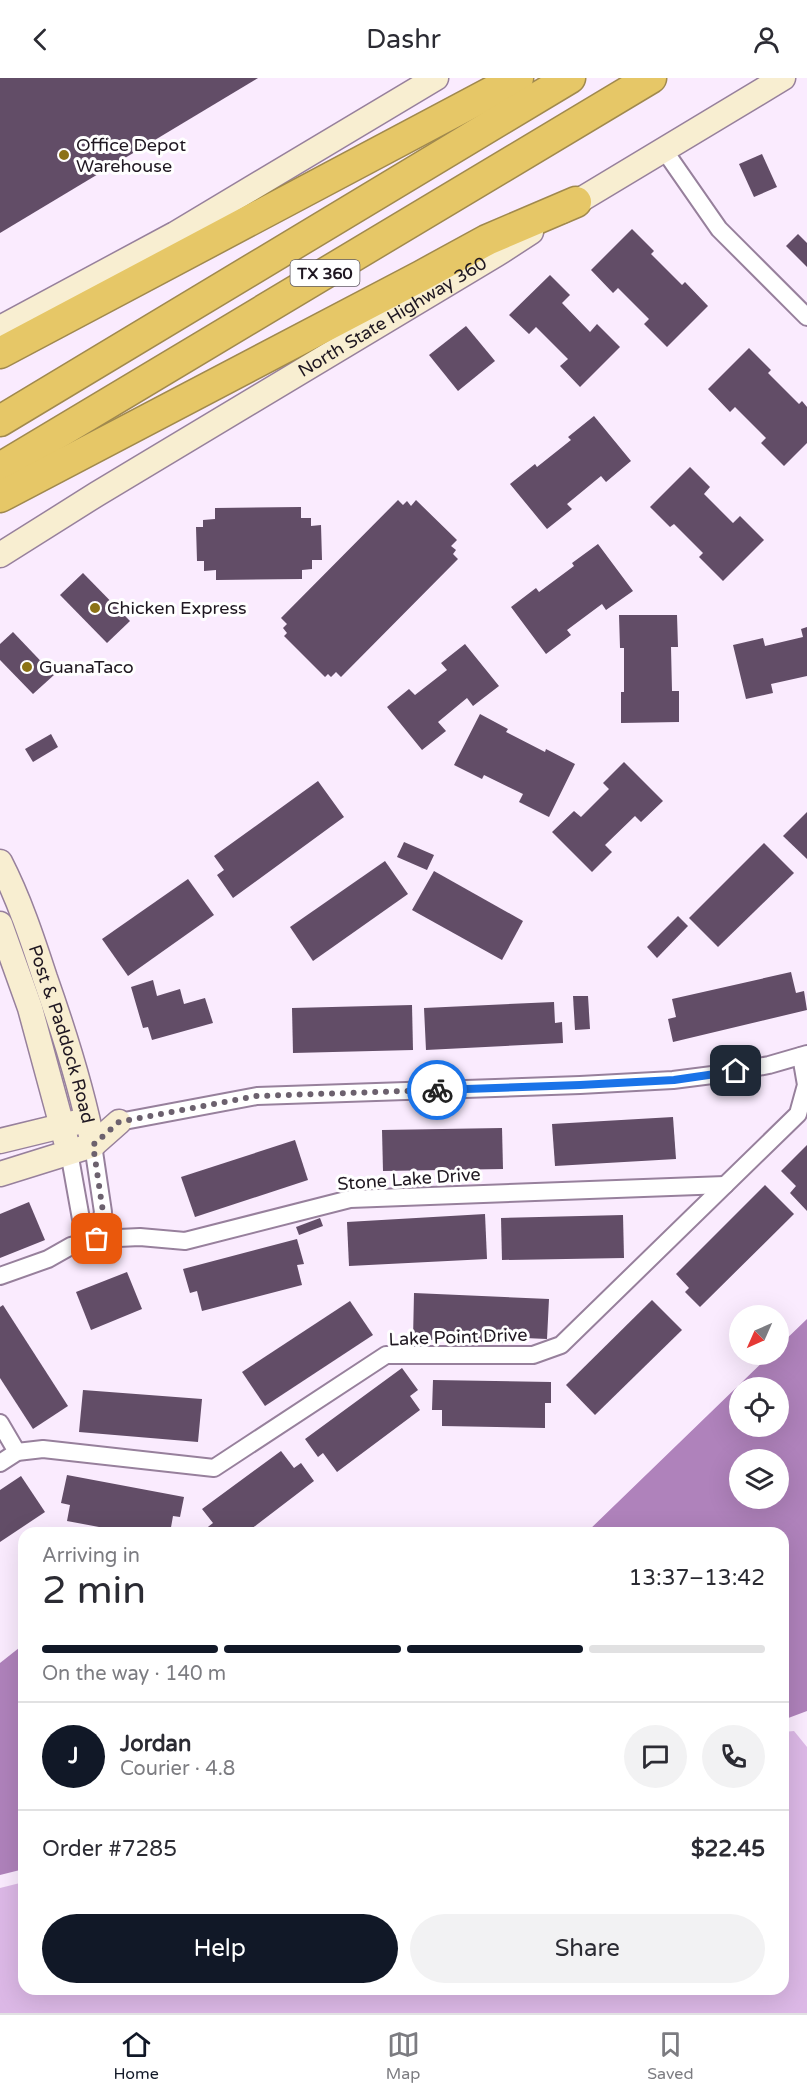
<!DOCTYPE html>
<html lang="en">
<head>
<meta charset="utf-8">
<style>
  :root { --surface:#fff; --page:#f2f2f3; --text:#2b2b33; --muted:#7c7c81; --line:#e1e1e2; --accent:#111827 }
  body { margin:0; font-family:"Varela Round",sans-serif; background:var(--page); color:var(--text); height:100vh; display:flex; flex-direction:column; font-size:22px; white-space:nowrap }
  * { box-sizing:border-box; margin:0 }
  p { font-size:20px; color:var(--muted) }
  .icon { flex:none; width:33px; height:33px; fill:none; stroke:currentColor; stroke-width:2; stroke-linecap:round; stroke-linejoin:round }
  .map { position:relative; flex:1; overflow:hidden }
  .side { position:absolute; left:18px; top:1449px; width:771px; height:468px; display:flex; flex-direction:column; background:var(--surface); border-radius:18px; box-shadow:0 6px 24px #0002 }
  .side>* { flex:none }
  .needle { width:39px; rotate:225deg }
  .tools { position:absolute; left:729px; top:1227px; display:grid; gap:12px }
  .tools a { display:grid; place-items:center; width:60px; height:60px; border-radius:50%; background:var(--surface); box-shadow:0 6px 24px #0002; font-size:30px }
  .pin { position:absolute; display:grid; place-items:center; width:51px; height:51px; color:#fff; margin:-26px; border-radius:12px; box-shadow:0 3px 9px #0006 }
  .courier { position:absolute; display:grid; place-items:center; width:60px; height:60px; margin:-30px; border:4px solid #1a73e8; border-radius:50%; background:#fff; color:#222; box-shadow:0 2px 8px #0007 }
  .headline em { font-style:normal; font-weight:600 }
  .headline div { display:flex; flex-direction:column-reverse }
  .headline { display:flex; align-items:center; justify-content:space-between; height:102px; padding:0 24px }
  h1 { font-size:39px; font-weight:600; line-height:45px }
  .bar { display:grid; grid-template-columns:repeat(4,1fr); gap:9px 6px; align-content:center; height:72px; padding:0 24px }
  .bar i { height:8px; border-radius:4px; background:var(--line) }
  .bar .on { background:var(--accent) }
  .bar p { grid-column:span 4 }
  .line { display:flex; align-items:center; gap:15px; padding:0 24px; border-top:2px solid var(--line) }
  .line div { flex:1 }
  .round { display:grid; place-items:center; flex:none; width:63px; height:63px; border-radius:32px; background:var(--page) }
  .cta { display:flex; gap:12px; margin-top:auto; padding:12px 24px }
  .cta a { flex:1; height:69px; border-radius:36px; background:var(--accent); color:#fff; font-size:24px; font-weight:600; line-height:69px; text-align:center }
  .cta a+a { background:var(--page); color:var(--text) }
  header { display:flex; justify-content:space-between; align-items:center; height:78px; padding:0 24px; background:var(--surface); font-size:27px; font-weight:600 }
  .tabs { display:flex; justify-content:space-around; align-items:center; height:84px; border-top:2px solid var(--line); background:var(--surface); font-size:16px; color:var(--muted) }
  .tabs a { display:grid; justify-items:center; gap:3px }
  .tabs .on { color:var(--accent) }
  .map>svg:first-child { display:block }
  .green { fill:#dcb8e6 }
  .water { fill:#af82bb; fill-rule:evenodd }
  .building { fill:#624d67 }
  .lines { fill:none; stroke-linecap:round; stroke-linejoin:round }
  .street-casing { stroke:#97809c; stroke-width:20 }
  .secondary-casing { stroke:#97809c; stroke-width:27 }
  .highway-casing { stroke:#a0894e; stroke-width:33 }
  .street { stroke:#fff; stroke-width:16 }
  .secondary { stroke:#f8eed1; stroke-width:24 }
  .highway { stroke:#e6c767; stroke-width:30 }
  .done { stroke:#6c616e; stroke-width:6; stroke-dasharray:0 10.8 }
  .route { stroke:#1a73e8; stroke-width:8 }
  .poi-dot { fill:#8c7216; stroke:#fff; stroke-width:2 }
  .labels { text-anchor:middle; stroke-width:6; stroke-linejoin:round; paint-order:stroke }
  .shield { fill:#fff; stroke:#625d64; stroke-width:1.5 }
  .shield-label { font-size:16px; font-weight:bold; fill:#1f1721 }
  .poi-label { font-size:18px; fill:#1f1721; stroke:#fff; text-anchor:start }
  .street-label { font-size:18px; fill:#1f1721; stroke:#fff }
</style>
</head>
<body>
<header><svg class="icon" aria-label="back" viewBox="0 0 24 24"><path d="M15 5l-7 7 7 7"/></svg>Dashr<svg class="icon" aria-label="person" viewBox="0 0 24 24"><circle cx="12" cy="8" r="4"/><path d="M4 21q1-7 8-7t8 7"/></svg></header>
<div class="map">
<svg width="807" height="1935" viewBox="0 0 807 1935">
  <rect width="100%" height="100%" fill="#faebfe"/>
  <path class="green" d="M794,1653L807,1669V1935H0V1810L24,1804V1911H783V1654Z"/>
  <g class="water">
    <path d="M807,1241V1633L783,1642V1455H586L770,1277L778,1276L779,1268ZM740,1310H778V1348H740ZM740,1382H778V1420H740Z"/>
    <path d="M24,1566V1791L0,1797V1585Z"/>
  </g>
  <g class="building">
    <path d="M0,0H258L0,155Z"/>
    <path d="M762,76L777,109L754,119L739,86Z"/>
    <path d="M632,151L654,173L651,176L682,207L685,204L708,228L667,269L644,246L649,241L618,210L613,215L591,192Z"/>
    <path d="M798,156L807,165V189L786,168Z"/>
    <path d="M550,197L570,217L562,225L590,254L597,246L620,269L580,309L560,288L568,281L536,249L529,256L509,237Z"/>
    <path d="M466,248L495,283L458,313L429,277Z"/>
    <path d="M749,270L771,292L768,295L799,326L802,323L807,329V365L784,388L761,365L766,360L735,329L730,334L708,311Z"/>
    <path d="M594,338L631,383L606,404L601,398L567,426L572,431L547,451L510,406L535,386L537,389L571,362L568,359Z"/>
    <path d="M690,389L710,409L704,416L733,445L740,438L764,462L723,503L699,479L703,475L674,446L670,449L650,429Z"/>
    <path d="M398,422L403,427L407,423L411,428L416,422L457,462L451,468L456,472L453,476L458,481L341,599L336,594L331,599L328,596L325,599L284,558L287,555L283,550L287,546L281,540Z"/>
    <path d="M301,429V440H311V448L321,447L322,482H312V491L302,492V501L216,502V492L204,493V483H197L196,449H203V442L215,441V430Z"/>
    <path d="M598,466L633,513L606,532L602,526L567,552L571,557L546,576L511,529L536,510L539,514L574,488L572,485Z"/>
    <path d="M83,495L130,543L107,565L60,517Z"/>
    <path d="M619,537H677L678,569H671L672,613H679V644L621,645V614H624V570H620Z"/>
    <path d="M807,549V598L771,606L773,615L746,621L733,567L763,560L765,568L803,559L801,551Z"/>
    <path d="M13,554L54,597L33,616L0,582V566Z"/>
    <path d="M465,566L499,608L473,628L467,620L438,644L446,653L422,672L387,629L409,611L415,617L447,592L441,585Z"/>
    <path d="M480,636L508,651L506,654L545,674L546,671L575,686L549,739L519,724L523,716L484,697L482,701L454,687Z"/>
    <path d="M51,656L58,669L33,684L25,671Z"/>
    <path d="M624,684L663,723L641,744L635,738L605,767L612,774L592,794L552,754L574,733L581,739L609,711L603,705Z"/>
    <path d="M318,703L344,739L233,820L217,797L224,792L214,778Z"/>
    <path d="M807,734V781L783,758Z"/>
    <path d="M404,764L434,777L427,792L397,779Z"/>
    <path d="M764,765L794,795L718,869L689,840Z"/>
    <path d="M385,783L408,816L313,883L290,849Z"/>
    <path d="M434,793L523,843L502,882L412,832Z"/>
    <path d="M188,801L214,837L128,898L102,861Z"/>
    <path d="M678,838L688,848L657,880L647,869Z"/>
    <path d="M791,894L796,915L804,913L807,932L673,964L668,941L676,939L672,921Z"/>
    <path d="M153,902L157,918L180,911L184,926L205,920L213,945L152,962L148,949L143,950L131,909Z"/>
    <path d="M573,918H588L590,951L575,952Z"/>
    <path d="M554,924L555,945L562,944L563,965L426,972L424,930Z"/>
    <path d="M412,927L413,972L293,975L292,930Z"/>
    <path d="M673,1039L676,1081L555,1088L552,1046Z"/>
    <path d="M502,1050L503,1091L383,1093L382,1052Z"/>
    <path d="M295,1062L308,1102L195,1139L181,1099Z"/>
    <path d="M807,1067V1133L790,1115L796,1108L781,1093Z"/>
    <path d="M765,1107L794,1136L700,1229L685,1214L689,1210L676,1196Z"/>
    <path d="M29,1124L45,1162L0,1180V1136Z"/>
    <path d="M485,1136L487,1181L349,1188L347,1144Z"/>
    <path d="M623,1137L624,1180L502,1182L501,1140Z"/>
    <path d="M320,1140L323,1148L299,1157L296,1149Z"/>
    <path d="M297,1161L304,1186L297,1187L302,1207L202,1233L197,1213L190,1215L183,1191Z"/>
    <path d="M127,1194L142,1231L91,1252L76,1214Z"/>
    <path d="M414,1215L549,1221L547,1261L505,1259L504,1265L413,1261Z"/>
    <path d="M652,1222L682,1252L595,1337L566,1307Z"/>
    <path d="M350,1223L373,1257L265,1328L242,1294Z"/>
    <path d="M3,1227L68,1328L33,1351L0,1300V1229Z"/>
    <path d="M402,1290L418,1312L410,1318L420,1332L337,1394L323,1375L318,1379L305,1361Z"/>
    <path d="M433,1302L551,1304V1325H545V1350L442,1348V1332H432Z"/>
    <path d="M83,1312L202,1321L198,1364L79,1354Z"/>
    <path d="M281,1373L294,1390L301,1385L314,1403L246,1455H206L204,1452L213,1445L202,1431Z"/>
    <path d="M67,1397L184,1419L180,1439L173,1438L170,1455H131L67,1443L70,1427L61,1425Z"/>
    <path d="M21,1398L45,1434L0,1464V1412Z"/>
  </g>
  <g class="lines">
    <g class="street-casing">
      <g id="street">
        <path d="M664,72L719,151L807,239"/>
        <path d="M119,1044L257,1018L580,1007L673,1002L720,996L769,987L807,976"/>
        <path d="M93,1067L103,1134L97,1161"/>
        <path d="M69,1074L81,1141L97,1161"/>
        <path d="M0,1198L48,1181L71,1168L97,1161L140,1159L185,1163L350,1121L725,1107"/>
        <path d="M0,1345L17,1374"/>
        <path d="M0,1385L17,1374L43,1371L214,1390L386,1277H533L561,1267L798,1036L806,1007L801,978"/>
      </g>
    </g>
    <g class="secondary-casing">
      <g id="secondary">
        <path d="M562,133L783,0"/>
        <path d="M0,250L175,156L436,0"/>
        <path id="s1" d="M0,477L97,416L497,176L531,154"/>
        <path id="s2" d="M0,784C19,821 32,860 45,900C64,954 82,1010 93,1067"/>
        <path d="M0,846L30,930L69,1074"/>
        <path d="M0,1063L78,1044"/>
        <path d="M0,1096L93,1067L119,1044"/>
      </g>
    </g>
    <g class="highway-casing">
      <g id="highway">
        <path d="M0,275L518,0"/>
        <path d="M0,343L570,0"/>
        <path d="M0,390L651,0"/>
        <path d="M0,419L421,198L487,162L576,124"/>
      </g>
    </g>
    <use href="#street" class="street"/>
    <use href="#secondary" class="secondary"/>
    <use href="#highway" class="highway"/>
  </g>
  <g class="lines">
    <path class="done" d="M97,1161L103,1134L93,1067L119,1044L257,1018L437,1012"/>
    <path class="route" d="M437,1012L580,1007L674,1002L736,993"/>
  </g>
  <g class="poi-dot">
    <circle cx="64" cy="77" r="6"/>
    <circle cx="95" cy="530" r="6"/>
    <circle cx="27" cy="589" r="6"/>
  </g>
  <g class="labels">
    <rect class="shield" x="290.5" y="182" width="69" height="26" rx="4.5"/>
    <g class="shield-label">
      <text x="325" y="201">TX 360</text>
    </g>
    <g class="poi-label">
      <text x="76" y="73">Office Depot<tspan x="76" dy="21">Warehouse</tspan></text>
      <text x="107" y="536">Chicken Express</text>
      <text x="39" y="595">GuanaTaco</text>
    </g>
    <g class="street-label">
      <text dy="6" stroke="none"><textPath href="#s1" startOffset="459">North State Highway 360</textPath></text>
      <text dy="6" stroke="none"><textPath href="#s2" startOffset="183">Post &amp; Paddock Road</textPath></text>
      <text transform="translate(409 1101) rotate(-4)" y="6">Stone Lake Drive</text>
      <text transform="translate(458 1259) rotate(-2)" y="6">Lake Point Drive</text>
    </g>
  </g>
</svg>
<div class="tools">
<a><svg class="needle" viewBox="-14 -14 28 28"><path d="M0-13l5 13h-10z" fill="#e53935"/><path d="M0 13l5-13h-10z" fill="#7c7c81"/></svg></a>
<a><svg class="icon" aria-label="locate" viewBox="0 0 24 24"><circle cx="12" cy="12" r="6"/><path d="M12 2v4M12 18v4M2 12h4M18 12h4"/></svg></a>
<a><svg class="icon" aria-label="layers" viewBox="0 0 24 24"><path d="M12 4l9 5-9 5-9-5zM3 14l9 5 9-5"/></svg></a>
</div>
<div class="pin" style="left:97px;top:1161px;background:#ea580c"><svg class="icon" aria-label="bag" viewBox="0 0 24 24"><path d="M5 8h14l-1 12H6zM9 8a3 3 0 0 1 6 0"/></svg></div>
<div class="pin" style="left:736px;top:993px;background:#1f2937"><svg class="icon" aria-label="home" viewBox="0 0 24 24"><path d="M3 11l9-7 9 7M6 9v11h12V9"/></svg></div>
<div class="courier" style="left:437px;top:1012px"><svg class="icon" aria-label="bike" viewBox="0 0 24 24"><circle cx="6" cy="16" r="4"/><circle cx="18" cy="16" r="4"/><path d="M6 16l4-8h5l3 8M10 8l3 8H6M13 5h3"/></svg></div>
<section class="side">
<div class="headline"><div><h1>2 min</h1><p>Arriving in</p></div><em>13:37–13:42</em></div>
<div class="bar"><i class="on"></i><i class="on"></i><i class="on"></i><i></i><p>On the way · 140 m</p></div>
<div class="line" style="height:108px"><b class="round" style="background:var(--accent);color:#fff">J</b><div><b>Jordan</b><p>Courier · 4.8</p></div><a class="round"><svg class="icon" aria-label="chat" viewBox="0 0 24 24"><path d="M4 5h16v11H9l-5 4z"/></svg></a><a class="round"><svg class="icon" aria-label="phone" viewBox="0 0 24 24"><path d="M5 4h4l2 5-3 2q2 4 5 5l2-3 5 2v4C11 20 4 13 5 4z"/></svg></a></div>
<div class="line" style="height:78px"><div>Order #7285</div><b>$22.45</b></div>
<div class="cta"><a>Help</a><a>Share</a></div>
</section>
</div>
<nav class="tabs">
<a class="on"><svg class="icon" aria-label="home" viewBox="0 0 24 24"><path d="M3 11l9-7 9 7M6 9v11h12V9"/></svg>Home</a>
<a><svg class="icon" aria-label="map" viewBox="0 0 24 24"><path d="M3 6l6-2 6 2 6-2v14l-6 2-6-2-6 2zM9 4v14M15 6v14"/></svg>Map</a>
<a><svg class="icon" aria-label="saved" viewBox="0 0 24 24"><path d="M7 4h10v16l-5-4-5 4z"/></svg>Saved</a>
</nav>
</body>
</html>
